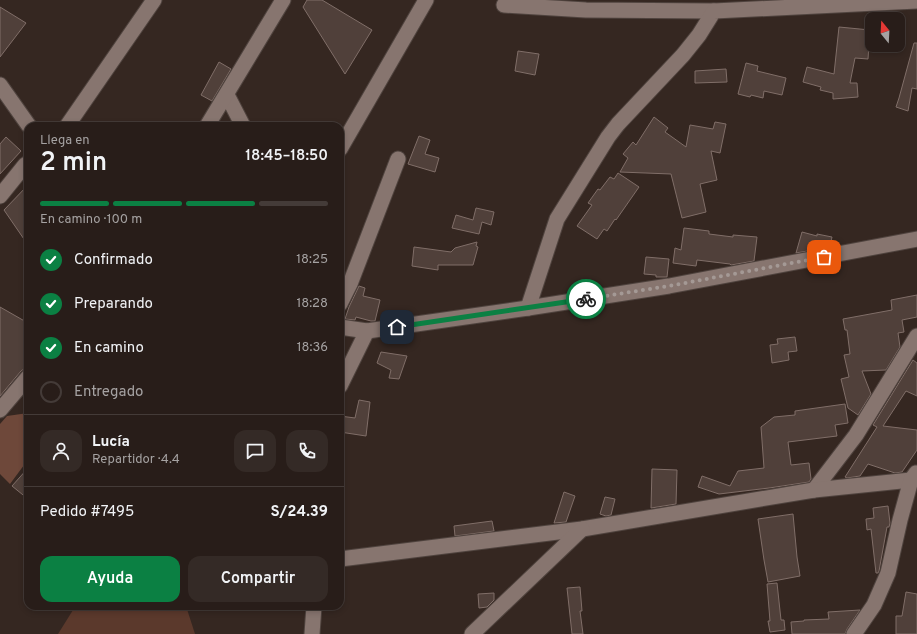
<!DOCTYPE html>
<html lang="es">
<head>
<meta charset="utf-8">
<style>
  :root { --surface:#281d19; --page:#342a26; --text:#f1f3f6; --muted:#a5a2a2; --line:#443b38; --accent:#0b8043 }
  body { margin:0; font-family:Overpass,sans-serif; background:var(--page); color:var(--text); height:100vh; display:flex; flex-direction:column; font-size:15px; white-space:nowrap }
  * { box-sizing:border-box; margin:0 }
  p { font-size:13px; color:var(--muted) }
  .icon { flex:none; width:22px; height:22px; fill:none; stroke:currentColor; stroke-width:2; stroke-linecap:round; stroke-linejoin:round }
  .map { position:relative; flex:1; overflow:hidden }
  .side { position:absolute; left:24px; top:122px; width:320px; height:488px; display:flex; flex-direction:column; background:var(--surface); border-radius:12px; box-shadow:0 2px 6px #0003,0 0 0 1px var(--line) }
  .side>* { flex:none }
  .needle { width:26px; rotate:342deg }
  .fabs { position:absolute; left:865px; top:12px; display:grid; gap:8px }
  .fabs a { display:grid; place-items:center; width:40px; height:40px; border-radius:8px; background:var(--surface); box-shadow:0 2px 6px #0003,0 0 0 1px var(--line); font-size:20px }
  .pin { position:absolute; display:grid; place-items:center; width:34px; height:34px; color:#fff; margin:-17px; border-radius:8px; box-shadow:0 2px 6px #0006 }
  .courier { position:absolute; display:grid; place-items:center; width:40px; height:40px; margin:-20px; border:3px solid #0b8043; border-radius:50%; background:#fff; color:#222; box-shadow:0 1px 5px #0007 }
  .overview em { font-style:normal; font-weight:600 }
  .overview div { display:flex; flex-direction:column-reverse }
  .overview { display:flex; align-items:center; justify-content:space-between; height:68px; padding:0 16px }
  h1 { font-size:26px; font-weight:600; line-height:30px }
  .bar { display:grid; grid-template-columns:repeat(4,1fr); gap:6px 4px; align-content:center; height:48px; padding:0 16px }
  .bar i { height:5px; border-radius:3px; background:var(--line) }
  .bar .selected { background:var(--accent) }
  .bar p { grid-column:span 4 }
  .line { display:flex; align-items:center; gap:10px; padding:0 16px; border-top:1px solid var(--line) }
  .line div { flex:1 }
  .round { display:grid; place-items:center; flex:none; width:42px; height:42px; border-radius:12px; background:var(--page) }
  ol { padding:0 16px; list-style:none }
  li { display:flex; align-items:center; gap:12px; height:44px }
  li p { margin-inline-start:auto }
  li .icon { padding:4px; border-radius:50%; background:var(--accent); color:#fff; stroke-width:4 }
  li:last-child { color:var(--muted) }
  li i { width:22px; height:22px; border:2px solid var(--line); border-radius:50% }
  .primary-button { display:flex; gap:8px; margin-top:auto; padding:8px 16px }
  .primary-button a { flex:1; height:46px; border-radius:12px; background:var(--accent); color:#fff; font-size:16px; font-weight:600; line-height:46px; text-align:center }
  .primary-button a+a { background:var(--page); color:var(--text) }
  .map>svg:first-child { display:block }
  .green { fill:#5b392c }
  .forest { fill:#6e483a }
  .building { fill:#50403a; stroke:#806e68 }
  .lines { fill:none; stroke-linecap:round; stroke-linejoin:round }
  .minor-casing { stroke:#4f433e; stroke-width:17 }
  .minor { stroke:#87756f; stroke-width:15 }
  .done { stroke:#a49995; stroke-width:4; stroke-dasharray:0 7.2 }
  .route { stroke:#0b8043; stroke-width:5 }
</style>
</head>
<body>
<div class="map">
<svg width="917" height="634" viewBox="0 0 917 634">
  <rect width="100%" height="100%" fill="#352721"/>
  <path class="green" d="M123,606H186L195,634H58L73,610Z"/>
  <path class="forest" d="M28,413V462L27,461L10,484L0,474V424L7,416Z"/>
  <g class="building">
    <path d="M307,0H322L372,30L345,74L303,7Z"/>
    <path d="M0,7L26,23L0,57Z"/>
    <path d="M839,27L870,30L868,59L855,58L850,83H857L858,97L833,99V93L820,90L821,87L803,82L807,67L834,74Z"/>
    <path d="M914,43H917V89L912,88L908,111L896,107L899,98Z"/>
    <path d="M518,51L539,54L535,75L515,71Z"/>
    <path d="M219,62L231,69L212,101L201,95Z"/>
    <path d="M746,63L758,66L757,71L786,78L782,95L764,91L763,98L751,95L750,97L738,94Z"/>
    <path d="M726,69L727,82L695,83V71Z"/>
    <path d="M654,117L668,128L665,132L686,147L690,125L713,129L715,122L726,124L720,153L711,151L717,180L700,184L706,212L682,218L671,174L620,172L628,158L623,154L633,142L636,145Z"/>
    <path d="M419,136L430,140L425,154L439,158L435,172L408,164Z"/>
    <path d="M6,137L21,151L0,174V144Z"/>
    <path d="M618,173L639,187L616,220L615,219L607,231L604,229L597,239L577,226L592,205L588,203L598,189L600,190L610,177L614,179Z"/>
    <path d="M28,185V245L4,210Z"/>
    <path d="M476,208L494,212L491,225L482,222L479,234L452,228L456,215L473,220Z"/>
    <path d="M684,228L709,231V234L733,237V235L757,237L754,261L731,265L730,264L697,260L696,266L673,263L675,248L681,250Z"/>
    <path d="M802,232L817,236V234L832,237L830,246L817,249L813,248V250L796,253Z"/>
    <path d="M477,242L476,246L478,247L473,265H438V270L412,266L414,247L451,252L455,248Z"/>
    <path d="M646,257L669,259L667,277H656V275L644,274Z"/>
    <path d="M359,286L365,288L363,296L380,300L375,321H371L356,317L355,320L345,319L349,307Z"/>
    <path d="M917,295V317L902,320L904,332L898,333L900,347L886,370L862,371L871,394L858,415L848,408L841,379L849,377L844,355L850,354L847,330H845L843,319L892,310L891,300Z"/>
    <path d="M0,307L28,323V366L21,371L0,396Z"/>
    <path d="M795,337L797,351L788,352L789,360L772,363L770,345L778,344L777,339Z"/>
    <path d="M381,352L407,356L399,379L389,378L391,370L377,363Z"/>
    <path d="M913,360L917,363V396L906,391L883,426L917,430V450L902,472L895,473L868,464L860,476L847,478L845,477L877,427L873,425Z"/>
    <path d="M359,400L370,402L366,436L340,432V416L355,418Z"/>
    <path d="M845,404L848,423L835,425L837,436L788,442L791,465L809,463L811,479L809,482L769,488L719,494L698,487L702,476L730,486L738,471L764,468L761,427L774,417L795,415V411Z"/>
    <path d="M28,468V499L12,486Z"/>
    <path d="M652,469L677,470L676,504L651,508Z"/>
    <path d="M564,492L575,496L566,522L554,523Z"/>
    <path d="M605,497L615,499L611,515L606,516L600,514Z"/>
    <path d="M888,506L890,523L889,527H887L879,571L878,573H876L871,529L867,530L866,519L874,518L873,508Z"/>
    <path d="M793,514L797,557L800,576L768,582L764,560L758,519Z"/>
    <path d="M492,521L494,531L455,536L454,526Z"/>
    <path d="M777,583L781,620H784L785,630L770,632L768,621H770L767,584Z"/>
    <path d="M580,587L582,611H580L583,634H572L567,588Z"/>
    <path d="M906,592L917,594V634H896V616H902Z"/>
    <path d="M494,593V600L487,607L479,608L478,594Z"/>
    <path d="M860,610L847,629L845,634H792L791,622L804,621V620L829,619L828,612Z"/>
  </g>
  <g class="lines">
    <g class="minor-casing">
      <g id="minor">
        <path d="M504,5L586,10L714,11"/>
        <path d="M0,85L29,126"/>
        <path d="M227,95L243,126"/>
        <path d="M67,126L154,0"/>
        <path d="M207,126L283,0"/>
        <path d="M340,149L426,0"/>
        <path d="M0,196L25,165L28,163"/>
        <path d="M340,304L350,284L398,159"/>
        <path d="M528,308L557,219L608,137L618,124L683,55L699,35L714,11L917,1"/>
        <path d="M340,327L367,331L528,308L669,286L917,239"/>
        <path d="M340,386L367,331"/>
        <path d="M0,410L28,377"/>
        <path d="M814,490L856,435L917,336"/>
        <path d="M340,559L582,529L814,490L911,480"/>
        <path d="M312,634L314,606"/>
        <path d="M472,634L582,529"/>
        <path d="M854,634L874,605L888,573L900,520L911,480L916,473"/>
      </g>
    </g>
    <use href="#minor" class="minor"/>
  </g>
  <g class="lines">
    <path class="done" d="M586,299L669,286L824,257"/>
    <path class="route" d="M397,327L586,299"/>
  </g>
</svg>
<div class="fabs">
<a><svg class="needle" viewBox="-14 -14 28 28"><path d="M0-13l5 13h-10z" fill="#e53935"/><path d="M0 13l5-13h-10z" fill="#a5a2a2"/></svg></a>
</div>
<div class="pin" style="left:824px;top:257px;background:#ea580c"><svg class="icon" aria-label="bag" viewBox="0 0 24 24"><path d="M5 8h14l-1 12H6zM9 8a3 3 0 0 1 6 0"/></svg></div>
<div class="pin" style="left:397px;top:327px;background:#1f2937"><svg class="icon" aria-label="home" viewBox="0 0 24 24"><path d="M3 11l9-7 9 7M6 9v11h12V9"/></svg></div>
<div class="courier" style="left:586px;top:299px"><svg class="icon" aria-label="bike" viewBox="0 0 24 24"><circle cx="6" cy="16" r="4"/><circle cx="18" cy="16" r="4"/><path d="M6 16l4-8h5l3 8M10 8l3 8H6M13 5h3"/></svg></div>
<section class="side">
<div class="overview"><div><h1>2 min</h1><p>Llega en</p></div><em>18:45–18:50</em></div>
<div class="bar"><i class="selected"></i><i class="selected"></i><i class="selected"></i><i></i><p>En camino · 100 m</p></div>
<ol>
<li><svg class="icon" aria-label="check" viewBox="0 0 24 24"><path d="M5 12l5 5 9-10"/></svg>Confirmado<p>18:25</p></li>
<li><svg class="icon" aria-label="check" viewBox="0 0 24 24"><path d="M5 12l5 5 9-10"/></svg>Preparando<p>18:28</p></li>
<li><svg class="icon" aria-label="check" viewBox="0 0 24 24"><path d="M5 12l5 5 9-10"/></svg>En camino<p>18:36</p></li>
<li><i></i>Entregado</li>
</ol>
<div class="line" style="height:72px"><a class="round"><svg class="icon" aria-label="person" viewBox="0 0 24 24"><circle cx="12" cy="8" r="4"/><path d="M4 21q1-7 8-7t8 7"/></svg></a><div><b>Lucía</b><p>Repartidor · 4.4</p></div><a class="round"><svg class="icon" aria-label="chat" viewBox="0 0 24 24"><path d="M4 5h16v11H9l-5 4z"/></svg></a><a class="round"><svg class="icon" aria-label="phone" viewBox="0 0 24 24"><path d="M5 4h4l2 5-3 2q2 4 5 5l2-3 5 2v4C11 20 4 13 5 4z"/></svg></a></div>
<div class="line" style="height:52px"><div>Pedido #7495</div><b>S/24.39</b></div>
<div class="primary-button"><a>Ayuda</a><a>Compartir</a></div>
</section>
</div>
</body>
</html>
